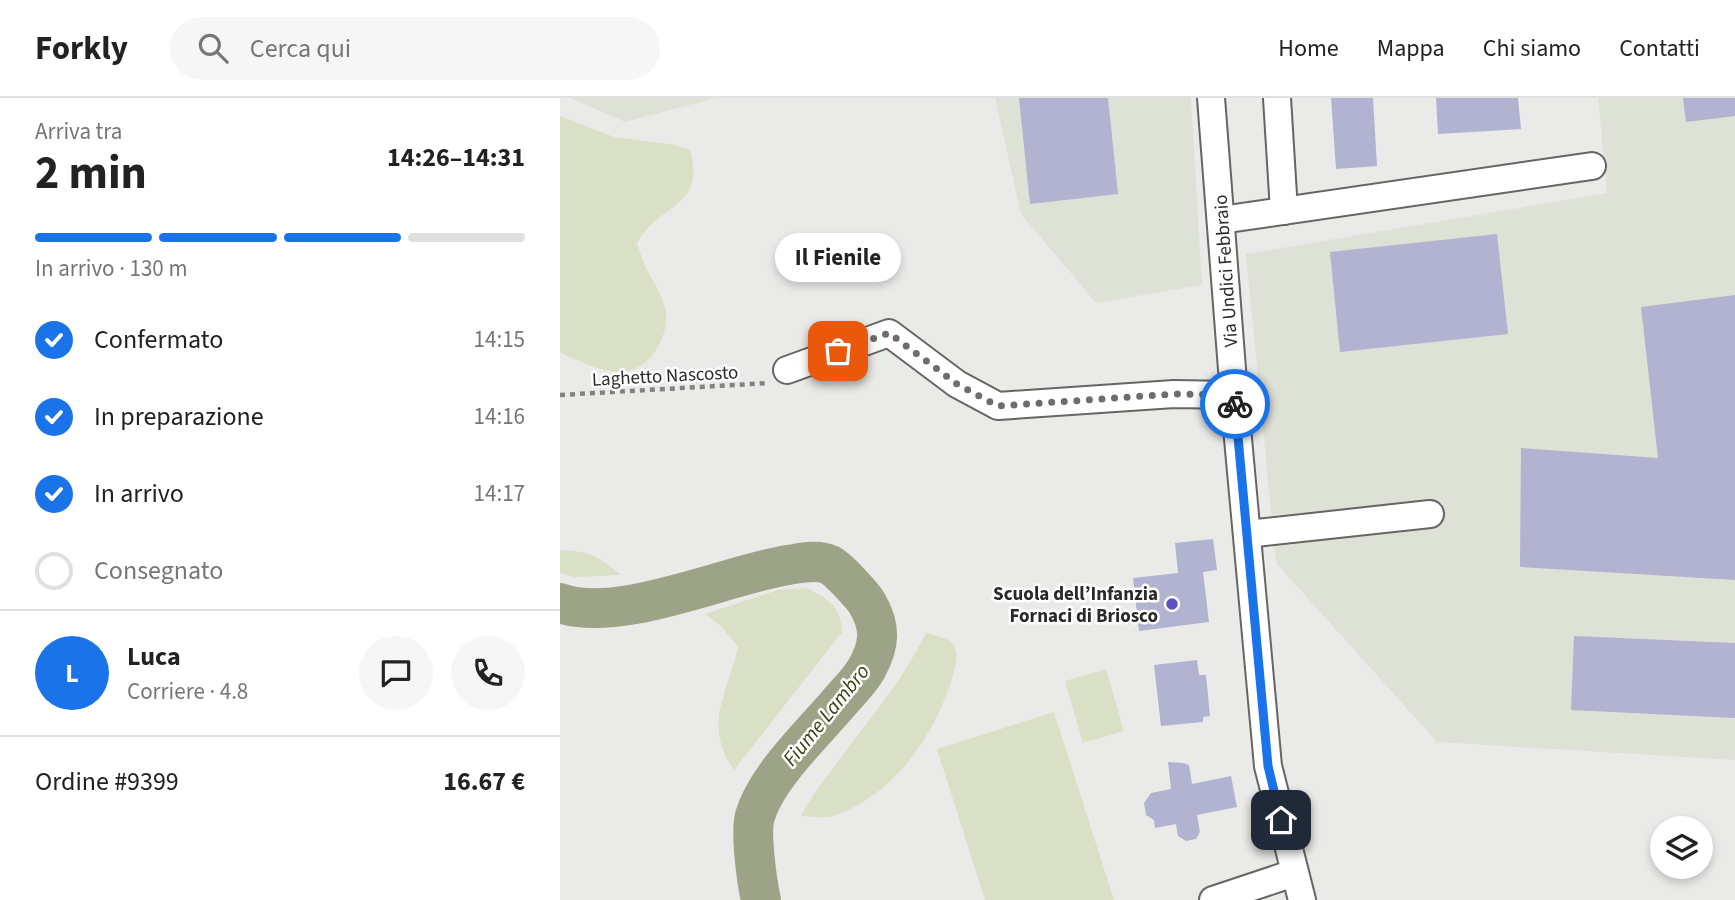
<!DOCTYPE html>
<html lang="it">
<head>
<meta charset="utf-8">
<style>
  :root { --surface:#fff; --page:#f6f6f6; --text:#222; --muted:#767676; --line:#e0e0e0; --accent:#1a73e8 }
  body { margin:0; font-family:"Source Sans 3",sans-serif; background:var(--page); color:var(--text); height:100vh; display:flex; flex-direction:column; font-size:26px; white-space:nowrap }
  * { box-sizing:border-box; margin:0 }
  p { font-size:23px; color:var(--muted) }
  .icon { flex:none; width:38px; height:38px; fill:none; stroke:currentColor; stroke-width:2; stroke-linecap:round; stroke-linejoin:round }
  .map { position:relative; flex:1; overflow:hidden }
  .details { display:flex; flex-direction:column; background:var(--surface); width:560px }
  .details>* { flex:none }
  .fabs { position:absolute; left:1090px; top:718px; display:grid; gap:14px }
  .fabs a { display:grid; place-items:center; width:63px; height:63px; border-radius:50%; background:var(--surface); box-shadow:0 4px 10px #0003; font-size:35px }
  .pin { position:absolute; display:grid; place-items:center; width:60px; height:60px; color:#fff; margin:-30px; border-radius:14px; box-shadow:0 4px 10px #0006 }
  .courier { position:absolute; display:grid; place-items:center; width:70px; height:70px; margin:-35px; border:5px solid #1a73e8; border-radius:50%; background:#fff; color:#222; box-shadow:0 2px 9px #0007 }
  .bubble { position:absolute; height:49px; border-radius:24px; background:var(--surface); box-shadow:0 4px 10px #0003; font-size:23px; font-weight:700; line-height:49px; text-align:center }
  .headline em { font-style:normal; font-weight:700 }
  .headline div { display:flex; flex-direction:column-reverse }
  .headline { display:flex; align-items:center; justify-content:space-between; height:119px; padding:0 35px }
  h1 { font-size:46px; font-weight:700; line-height:52px }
  .bar { display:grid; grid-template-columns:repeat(4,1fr); gap:10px 7px; align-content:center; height:84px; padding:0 35px }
  .bar i { height:9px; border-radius:5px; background:var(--line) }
  .bar .selected { background:var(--accent) }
  .bar p { grid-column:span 4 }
  .line { display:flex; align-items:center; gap:18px; padding:0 35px; border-top:2px solid var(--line) }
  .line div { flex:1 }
  .round { display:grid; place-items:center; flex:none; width:74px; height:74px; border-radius:37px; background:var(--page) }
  ol { padding:0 35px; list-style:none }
  li { display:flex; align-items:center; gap:21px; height:77px }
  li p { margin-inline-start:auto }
  li .icon { padding:7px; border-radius:50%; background:var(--accent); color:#fff; stroke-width:4 }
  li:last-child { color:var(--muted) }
  li i { width:38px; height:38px; border:4px solid var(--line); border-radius:50% }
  header { display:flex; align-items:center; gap:42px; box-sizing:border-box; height:98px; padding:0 35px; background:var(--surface); border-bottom:2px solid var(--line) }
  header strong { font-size:33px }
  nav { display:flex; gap:38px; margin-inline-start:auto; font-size:24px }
  .search { width:490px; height:63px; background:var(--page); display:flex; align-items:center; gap:18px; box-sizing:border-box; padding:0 24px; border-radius:38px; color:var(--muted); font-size:26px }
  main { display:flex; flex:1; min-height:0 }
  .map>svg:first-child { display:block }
  .built { fill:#dee1d6 }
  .green { fill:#d9e0c5 }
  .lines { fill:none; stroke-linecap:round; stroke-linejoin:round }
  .river { stroke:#9ca386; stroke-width:40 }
  .building { fill:#b1b3d0 }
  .minor-casing { stroke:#656662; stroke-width:30 }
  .path { stroke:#828381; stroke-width:4.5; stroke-dasharray:5 5; stroke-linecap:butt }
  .minor { stroke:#fff; stroke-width:26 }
  .done { stroke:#6d6e6c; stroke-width:7; stroke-dasharray:0 12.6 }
  .route { stroke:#1a73e8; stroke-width:9 }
  .poi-dot { fill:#5c50c9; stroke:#fff; stroke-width:2.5 }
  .labels { text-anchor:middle; stroke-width:5; stroke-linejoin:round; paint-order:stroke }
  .street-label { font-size:19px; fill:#2a2b29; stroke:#fff }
  .poi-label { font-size:19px; font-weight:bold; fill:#2a2b29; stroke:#fff; text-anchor:end }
  .water-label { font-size:21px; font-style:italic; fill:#384110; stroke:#fff }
</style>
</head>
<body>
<header>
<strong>Forkly</strong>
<div class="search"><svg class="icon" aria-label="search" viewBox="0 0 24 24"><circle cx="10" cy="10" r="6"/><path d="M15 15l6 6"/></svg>Cerca qui</div>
<nav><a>Home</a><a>Mappa</a><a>Chi siamo</a><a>Contatti</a></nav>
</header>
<main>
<section class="details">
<div class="headline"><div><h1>2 min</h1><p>Arriva tra</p></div><em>14:26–14:31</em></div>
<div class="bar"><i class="selected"></i><i class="selected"></i><i class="selected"></i><i></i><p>In arrivo · 130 m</p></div>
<ol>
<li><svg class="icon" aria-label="check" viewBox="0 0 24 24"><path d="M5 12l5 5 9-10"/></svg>Confermato<p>14:15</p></li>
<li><svg class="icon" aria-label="check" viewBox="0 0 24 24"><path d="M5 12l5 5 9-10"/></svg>In preparazione<p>14:16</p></li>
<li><svg class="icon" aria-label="check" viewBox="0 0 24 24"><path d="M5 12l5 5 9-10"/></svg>In arrivo<p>14:17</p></li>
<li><i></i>Consegnato</li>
</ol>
<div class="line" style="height:126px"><b class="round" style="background:var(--accent);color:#fff">L</b><div><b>Luca</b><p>Corriere · 4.8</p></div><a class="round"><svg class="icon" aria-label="chat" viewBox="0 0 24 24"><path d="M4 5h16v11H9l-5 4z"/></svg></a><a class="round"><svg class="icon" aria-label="phone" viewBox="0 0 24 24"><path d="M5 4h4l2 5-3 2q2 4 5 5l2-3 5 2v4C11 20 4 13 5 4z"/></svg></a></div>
<div class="line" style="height:91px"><div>Ordine #9399</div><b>16.67 €</b></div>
</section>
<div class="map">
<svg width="1175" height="802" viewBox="0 0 1175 802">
  <rect width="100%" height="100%" fill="#eaebe8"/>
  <g class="built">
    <path d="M11,0H156L65,24Z"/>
    <path d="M435,0H631L642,187L536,205L461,116Z"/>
    <path d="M1038,0H1175V662L877,644L716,465L686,156L1047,95Z"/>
  </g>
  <g class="green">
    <path d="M0,18L54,39L116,47L130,52C147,110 97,106 77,145C80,153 82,163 86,170C93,184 104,199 106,215C108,241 90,272 61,274C45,275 14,262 0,254Z"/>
    <path d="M0,452C32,454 36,457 61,477L14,479L0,475Z"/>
    <path d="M247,490C268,501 281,508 282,534L174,672C142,627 168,595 178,549L162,529L145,516L218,492Z"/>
    <path d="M366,535C373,537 385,539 391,544C401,554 395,569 392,580C375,638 333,698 273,718C264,721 250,718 241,718C250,700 262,685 274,669C306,625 342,584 366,535Z"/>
    <path d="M546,571L564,633L523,645L505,583Z"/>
    <path d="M494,614L554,802H425L377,651Z"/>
  </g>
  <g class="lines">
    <path class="river" d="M0,505C58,526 166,477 228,467C241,465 257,461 270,467C278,471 302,497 307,505C321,529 320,546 307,570C300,583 287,595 277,607C251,637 206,680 195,718C190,734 197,785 201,802"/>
  </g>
  <g class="building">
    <path d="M459,0H548L558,96L470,106Z"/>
    <path d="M771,0H813L817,68L776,71Z"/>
    <path d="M876,0H958L961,31L878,36Z"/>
    <path d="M1123,0H1175V18L1126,24Z"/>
    <path d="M937,136L948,236L780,254L770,154Z"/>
    <path d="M1175,197V482L960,469L961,350L1098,360L1081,209Z"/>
    <path d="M653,441L657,472L643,474L649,524L579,533L573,480L618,475L615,445Z"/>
    <path d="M1014,538L1175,545V620L1011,612Z"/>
    <path d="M637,562L639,577H646L650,618L643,619V624L601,628L594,567Z"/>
    <path d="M608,664L623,665L629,667L632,686L671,678L677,709L637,717L640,734L636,741L626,743L618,738L616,726L595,730L594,722L586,717L584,705L591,695L611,691Z"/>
  </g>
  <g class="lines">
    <g class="minor-casing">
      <g id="minor">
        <path d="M651,0L674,297L708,668L742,802"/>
        <path d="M717,0L724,113"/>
        <path d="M661,122L1032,68"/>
        <path d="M227,272L329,235L397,286L438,308L614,296L674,297"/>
        <path d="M687,436L870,416"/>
        <path d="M653,802L734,775"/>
      </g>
    </g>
    <path class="path" d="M0,297L209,285"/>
    <use href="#minor" class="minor"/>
  </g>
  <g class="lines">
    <path class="done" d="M278,253L329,235L397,286L438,308L614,296L674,297L675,306"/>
    <path class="route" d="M675,306L708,668L721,722"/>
  </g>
  <circle class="poi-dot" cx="612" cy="506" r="7"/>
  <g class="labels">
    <g class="street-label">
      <text transform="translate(665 173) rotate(-94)" y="7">Via Undici Febbraio</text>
      <text transform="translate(105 277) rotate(-3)" y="7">Laghetto Nascosto</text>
    </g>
    <g class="poi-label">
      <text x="598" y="502">Scuola dell’Infanzia<tspan x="598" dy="22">Fornaci di Briosco</tspan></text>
    </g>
    <g class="water-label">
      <text transform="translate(266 617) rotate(-51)" y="7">Fiume Lambro</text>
    </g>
  </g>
</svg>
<div class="fabs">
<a><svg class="icon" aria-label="layers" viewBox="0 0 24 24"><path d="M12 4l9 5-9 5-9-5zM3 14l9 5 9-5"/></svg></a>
</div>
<div class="pin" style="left:278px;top:253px;background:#ea580c"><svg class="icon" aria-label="bag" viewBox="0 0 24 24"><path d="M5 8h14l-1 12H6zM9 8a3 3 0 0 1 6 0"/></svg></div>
<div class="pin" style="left:721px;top:722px;background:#1f2937"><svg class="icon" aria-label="home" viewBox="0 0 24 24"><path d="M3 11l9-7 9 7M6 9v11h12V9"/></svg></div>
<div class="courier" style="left:675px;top:306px"><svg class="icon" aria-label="bike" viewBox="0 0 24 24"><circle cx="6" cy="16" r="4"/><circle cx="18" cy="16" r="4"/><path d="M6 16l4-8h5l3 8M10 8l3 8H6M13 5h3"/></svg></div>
<div class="bubble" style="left:215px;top:135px;width:126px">Il Fienile</div>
</div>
</main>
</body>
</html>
